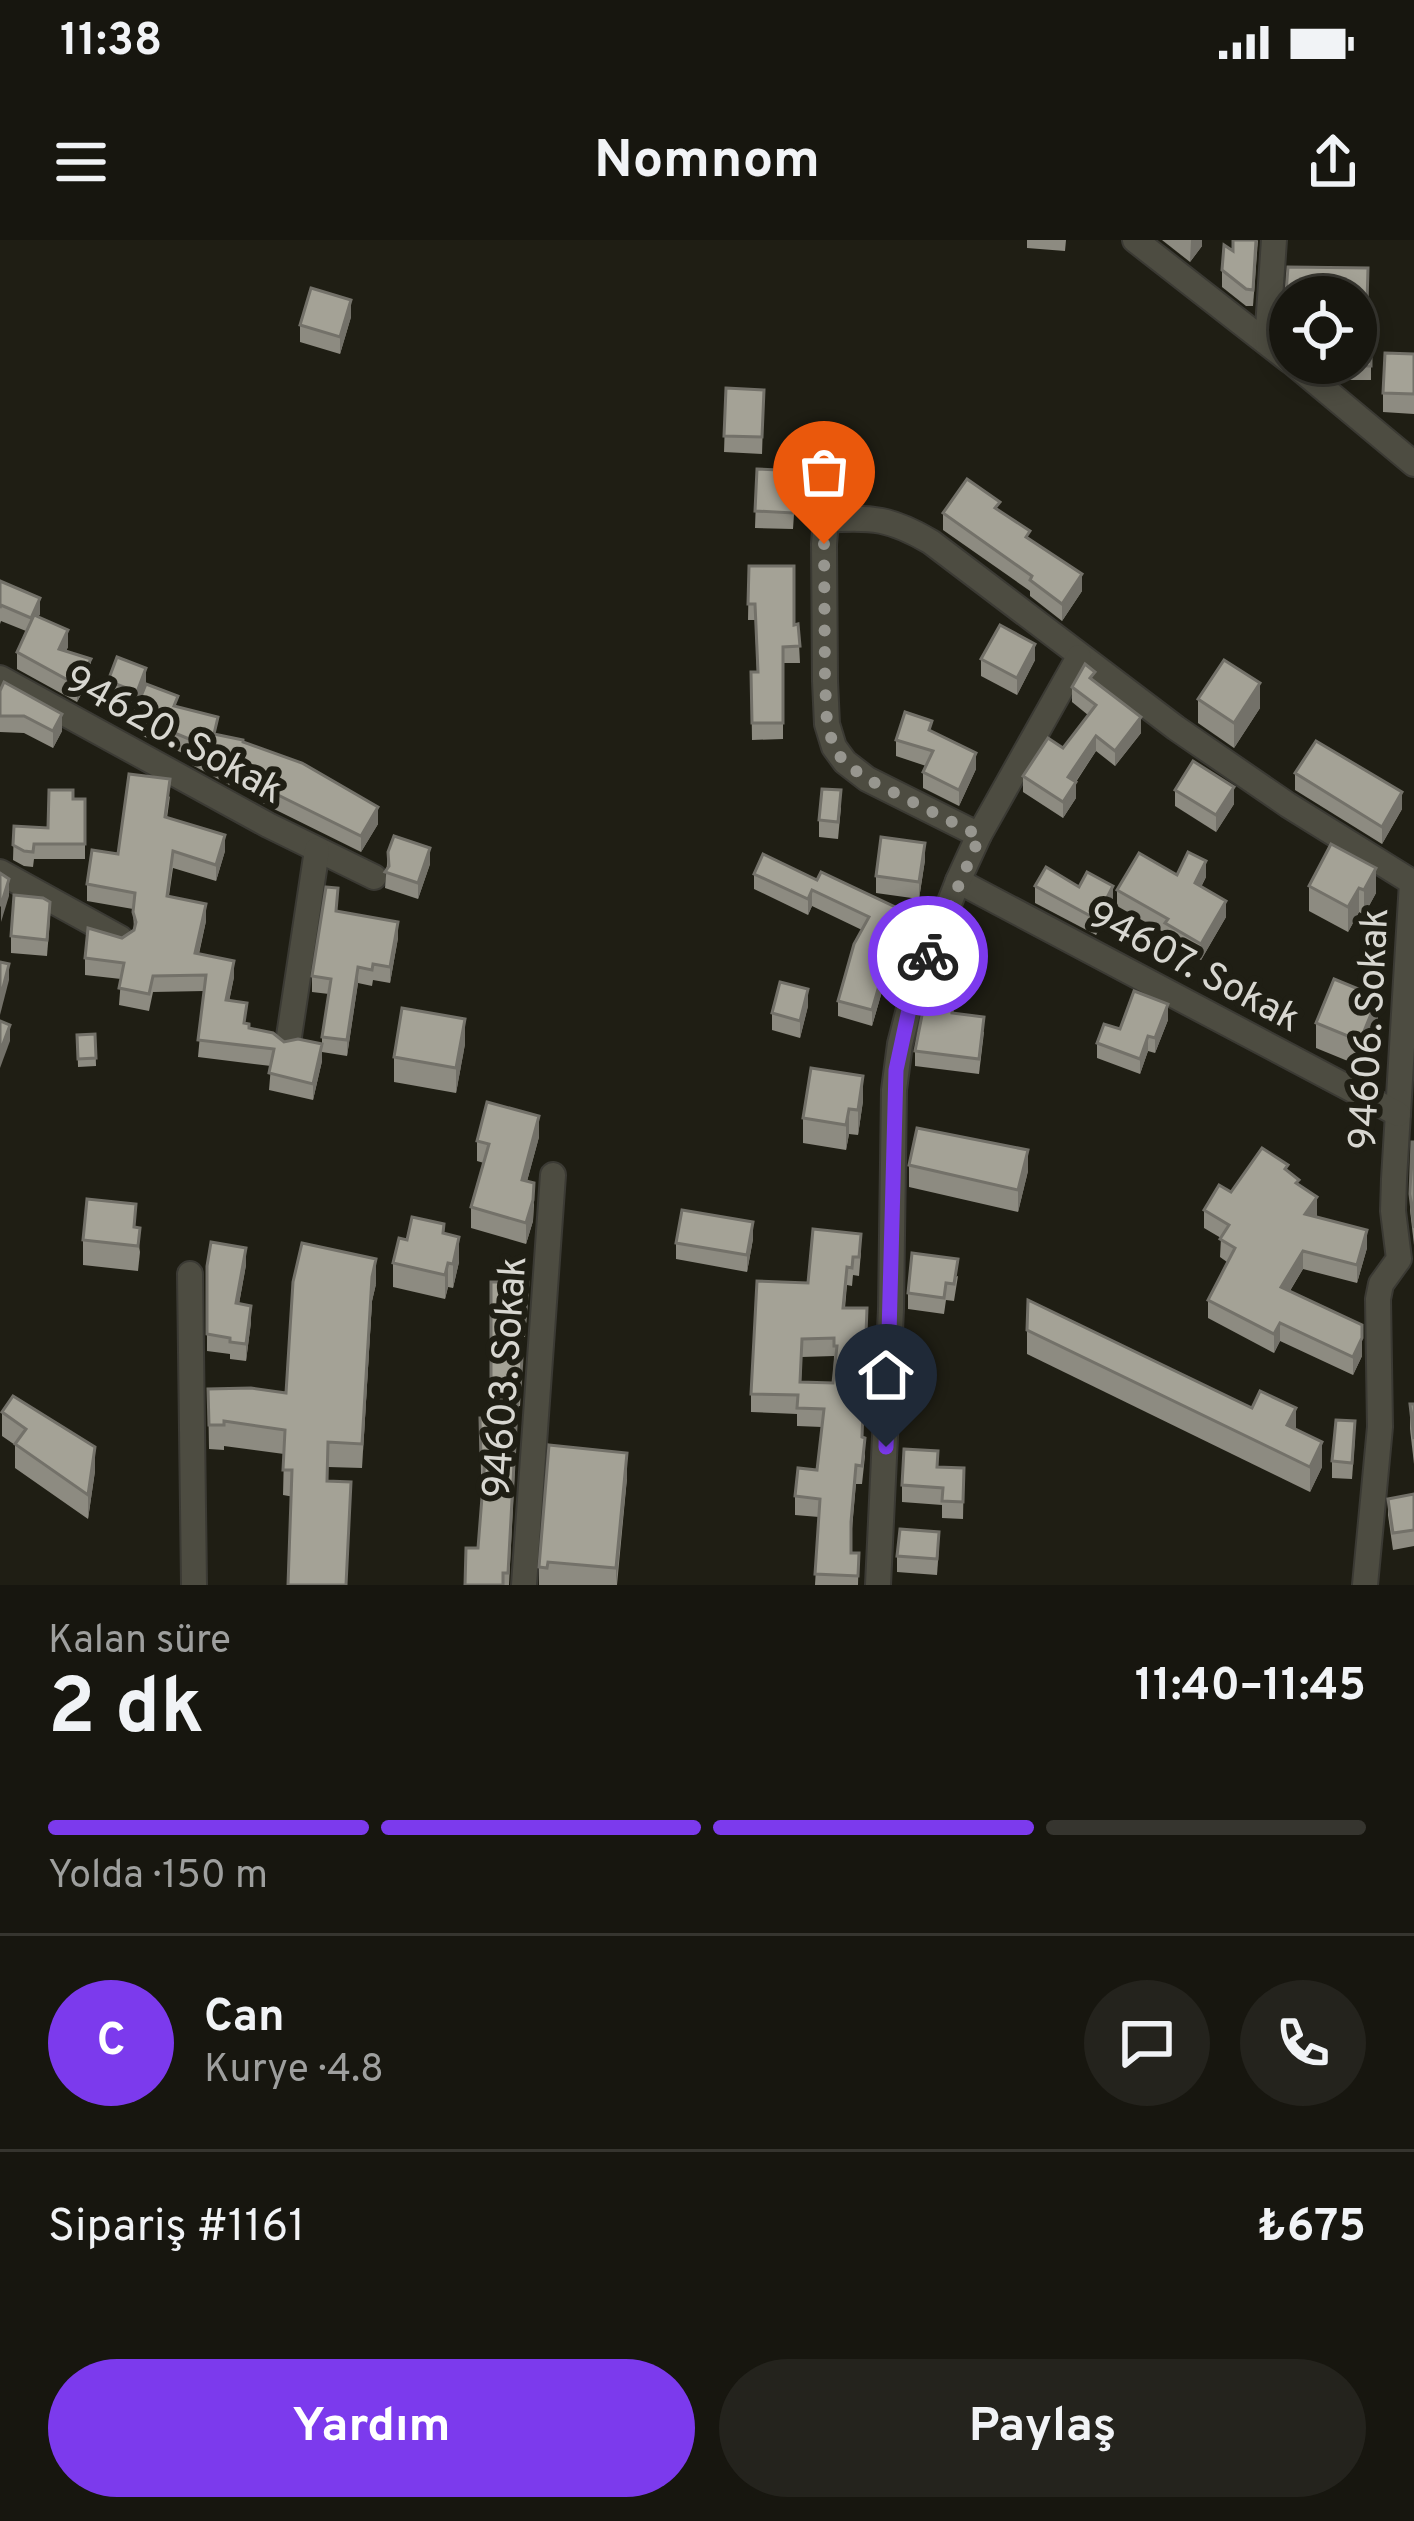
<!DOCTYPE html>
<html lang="tr">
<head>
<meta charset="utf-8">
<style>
  :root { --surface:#17160f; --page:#24231d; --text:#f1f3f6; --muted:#9e9f9e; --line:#36352f; --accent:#7c3aed }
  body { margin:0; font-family:Overpass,sans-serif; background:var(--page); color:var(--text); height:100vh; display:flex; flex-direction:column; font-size:45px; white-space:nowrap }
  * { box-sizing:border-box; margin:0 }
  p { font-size:39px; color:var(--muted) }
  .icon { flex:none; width:66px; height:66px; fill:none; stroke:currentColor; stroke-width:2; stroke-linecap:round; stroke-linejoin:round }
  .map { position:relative; height:1345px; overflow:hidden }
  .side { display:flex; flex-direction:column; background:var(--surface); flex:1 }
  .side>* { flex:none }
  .fabs { position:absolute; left:1269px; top:36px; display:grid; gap:24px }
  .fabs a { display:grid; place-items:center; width:108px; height:108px; border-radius:50%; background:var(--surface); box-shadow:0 6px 18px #0003,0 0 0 3px var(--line); font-size:60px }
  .pin { position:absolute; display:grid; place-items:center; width:102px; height:102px; color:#fff; margin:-123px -51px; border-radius:50% 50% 50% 0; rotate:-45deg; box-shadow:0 0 12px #0007 }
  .pin .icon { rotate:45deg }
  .courier { position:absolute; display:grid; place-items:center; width:120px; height:120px; margin:-60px; border:9px solid #7c3aed; border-radius:50%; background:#fff; color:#222; box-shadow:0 3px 15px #0007 }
  .headline em { font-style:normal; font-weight:700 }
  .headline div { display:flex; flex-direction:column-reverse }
  .headline { display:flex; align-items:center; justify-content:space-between; height:204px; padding:0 48px }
  h1 { font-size:78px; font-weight:700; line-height:90px }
  .bar { display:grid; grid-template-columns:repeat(4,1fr); gap:18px 12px; align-content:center; height:144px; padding:0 48px }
  .bar i { height:15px; border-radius:9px; background:var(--line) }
  .bar .active { background:var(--accent) }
  .bar p { grid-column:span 4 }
  .line { display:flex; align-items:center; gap:30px; padding:0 48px; border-top:3px solid var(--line) }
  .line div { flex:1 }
  .round { display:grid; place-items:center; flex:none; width:126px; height:126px; border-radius:63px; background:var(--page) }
  .primary-button { display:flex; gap:24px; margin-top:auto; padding:24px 48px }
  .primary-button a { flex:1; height:138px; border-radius:72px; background:var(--accent); color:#fff; font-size:48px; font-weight:700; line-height:138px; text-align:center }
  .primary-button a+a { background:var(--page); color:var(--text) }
  .status { display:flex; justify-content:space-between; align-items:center; height:84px; padding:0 60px; background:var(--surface); direction:ltr }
  .status svg { height:33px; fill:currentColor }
  header { display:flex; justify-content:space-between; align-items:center; height:156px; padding:0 48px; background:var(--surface); font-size:54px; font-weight:700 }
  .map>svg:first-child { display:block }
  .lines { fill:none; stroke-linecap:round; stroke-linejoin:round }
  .street-casing { stroke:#3b3a34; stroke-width:28 }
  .street { stroke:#4d4c41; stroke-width:24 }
  .wall { fill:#8d8b81; fill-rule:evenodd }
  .shaded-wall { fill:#737169 }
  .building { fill:#a4a296; stroke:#737169; stroke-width:3; fill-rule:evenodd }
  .done { stroke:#97968f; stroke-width:12; stroke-dasharray:0 21.6 }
  .route { stroke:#7c3aed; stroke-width:15 }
  .labels { text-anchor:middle; stroke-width:12; stroke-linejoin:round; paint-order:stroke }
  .street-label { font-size:39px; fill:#d8d7d1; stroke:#1f1e14 }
</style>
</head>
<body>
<div class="status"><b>11:38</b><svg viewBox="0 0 49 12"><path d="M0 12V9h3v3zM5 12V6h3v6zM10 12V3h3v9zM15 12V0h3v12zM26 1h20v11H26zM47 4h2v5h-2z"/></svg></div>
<header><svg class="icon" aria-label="menu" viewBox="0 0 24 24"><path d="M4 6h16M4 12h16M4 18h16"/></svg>Nomnom<svg class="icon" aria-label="share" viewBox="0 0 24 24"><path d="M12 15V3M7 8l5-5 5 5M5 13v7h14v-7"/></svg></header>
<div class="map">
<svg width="1414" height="1345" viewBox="0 0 1414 1345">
  <rect width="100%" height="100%" fill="#1f1e14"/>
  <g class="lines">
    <g class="street-casing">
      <g id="street">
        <path d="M1135,0L1290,121"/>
        <path d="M1267,102L1274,0"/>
        <path d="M1293,123L1414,224"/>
        <path d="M0,438L268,585L374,637"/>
        <path d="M979,595L867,539L845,522L834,507L827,484L825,441L824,304L826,280C872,276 892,279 931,302L1176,488L1288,565L1412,642L1394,939L1393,971L1399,1019L1381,1044L1378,1059L1380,1187L1365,1345"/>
        <path d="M0,632L120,698"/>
        <path d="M958,641L1398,874"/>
        <path d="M288,803L317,610"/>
        <path d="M190,1034L194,1345"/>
        <path d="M524,1345L553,935"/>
        <path d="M878,1345L891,1069L894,850L900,804L910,765L958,641L979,595L1079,417"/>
      </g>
    </g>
    <use href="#street" class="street"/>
  </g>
  <g class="wall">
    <path d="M1027,0H1066L1065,11L1027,8Z"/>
    <path d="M1162,0H1202V6L1190,22Z"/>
    <path d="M1258,0L1253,66H1246L1222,47V30Z"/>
    <path d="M1288,27L1368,28L1367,81H1356V57H1290V82H1285Z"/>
    <path d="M351,77L340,114L300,102V85Z"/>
    <path d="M1371,82V140H1339L1328,130V123H1356Z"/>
    <path d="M1414,114V174L1383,172V153Z"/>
    <path d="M726,148L764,150L762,214L724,212Z"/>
    <path d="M757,229L802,231L800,274H794L793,289L755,288Z"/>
    <path d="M1000,272L1082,351L1062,381L1030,356V351L943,290V273Z"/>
    <path d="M749,326L794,385L798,384L800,423H783V499L752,500L751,432H757L755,380H748Z"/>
    <path d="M0,341L40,374L38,377L68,407L66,411L91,436L77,462L17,429V412L26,391L1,381L0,384Z"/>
    <path d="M981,419L1035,420L1017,455L981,436Z"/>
    <path d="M108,441L146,444L218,495L243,503L378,584L361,612L276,570L192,525V517L133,492V476L136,468L108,458Z"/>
    <path d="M1095,442L1141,493L1115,526L1096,511L1076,542V558L1063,578L1023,552V536L1063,508L1088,475L1072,462V447Z"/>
    <path d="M0,451L62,491L53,508L24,493L0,492Z"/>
    <path d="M1198,459L1260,468L1234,508L1198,483Z"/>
    <path d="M932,491L976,529L959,566L923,548V532L926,526L896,516V500Z"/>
    <path d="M1295,533L1402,569L1382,604L1295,550Z"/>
    <path d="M1175,550L1234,564L1216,592L1175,566Z"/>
    <path d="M170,556L167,578L225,611L216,641L173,628L169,656L206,681L199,714L234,737L229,761L249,788L322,821L313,860L269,850L271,826L198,817L204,751L153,752L149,771L119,765L121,739L85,735V718L134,690L133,669L87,661V644L118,614Z"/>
    <path d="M73,559H85V619H34L33,627L24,626L13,620L14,586L48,588Z"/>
    <path d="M841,567L838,599L819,597V580Z"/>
    <path d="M1331,604L1376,653L1364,675L1359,672L1348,692L1309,671V646Z"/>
    <path d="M388,612L430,624L418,659L385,648Z"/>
    <path d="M763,614L910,690L901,708L894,705L880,731L883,748L872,786L838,776V761L862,690L812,666L808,675L754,649V634Z"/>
    <path d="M925,620L919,659L876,653V636Z"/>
    <path d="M1177,635L1206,637L1201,647L1226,677L1201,720L1165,700V693L1117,666V650Z"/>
    <path d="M1035,646L1079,647L1113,663L1096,695L1035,663Z"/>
    <path d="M337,671L398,698L390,743L373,740L372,746L358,743L347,816L322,812V797L329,754L312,752V736Z"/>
    <path d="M50,679L47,716L11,713V696Z"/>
    <path d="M808,766L800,798L772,790V773Z"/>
    <path d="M953,773L984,792L979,834L915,826V811Z"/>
    <path d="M1168,780L1155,813L1148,811L1140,834L1097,818V803L1120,789Z"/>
    <path d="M1378,782L1360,826L1316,808V783Z"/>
    <path d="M95,794L96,826L78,827L77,795Z"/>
    <path d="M465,804L456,853L394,842V817Z"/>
    <path d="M863,861L858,895L849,894L846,910L803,903V878Z"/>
    <path d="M539,897L527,941L534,964L533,981L526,1004L471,988V967L484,923L477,921V901Z"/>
    <path d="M1412,902H1414V1005L1410,970Z"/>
    <path d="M909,925L1028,931L1018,972L909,947Z"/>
    <path d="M1288,932L1299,945L1316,977L1367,1008L1357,1043L1303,1029L1290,1051L1362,1116L1353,1135L1280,1101L1274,1113L1208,1078V1060L1227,1022L1220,1017L1221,998L1204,988V970L1231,952Z"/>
    <path d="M136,987L140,1012L138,1031L83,1025V1000Z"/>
    <path d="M444,993L459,1022L453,1048L448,1047L445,1059L393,1047V1023L407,1000Z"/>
    <path d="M753,999L747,1032L676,1019V1003Z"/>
    <path d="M861,1012L859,1036L853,1035L852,1046L847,1045L845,1068L865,1216L862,1244H856L851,1300V1313H859L858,1345H815L819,1277L795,1275V1256L817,1230L822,1187L797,1186V1174L751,1172V1154L808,1043ZM834,1116L833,1143L801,1142L802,1117Z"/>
    <path d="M246,1025L239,1064L251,1082L246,1121L230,1119V1114L207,1111V1026Z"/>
    <path d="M958,1036L954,1061L946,1060L944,1074L908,1069V1053Z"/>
    <path d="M491,1042L528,1058L525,1097H516L514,1118L522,1134L520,1166H518L509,1345H465L478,1308L483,1235H481L480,1178H491Z"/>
    <path d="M376,1044L372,1061L362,1228L328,1227V1241L351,1267L283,1255L284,1214L224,1206V1210L209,1209L208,1149L286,1153Z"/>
    <path d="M1027,1090L1296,1190L1322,1227L1310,1252L1027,1114Z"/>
    <path d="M1410,1164H1414V1224L1410,1189Z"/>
    <path d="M2,1172L95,1231L88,1279L15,1228V1205L2,1196Z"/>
    <path d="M1355,1198L1352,1239L1332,1238V1221Z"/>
    <path d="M938,1227L964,1228L963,1279L942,1278V1265L902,1262V1245Z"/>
    <path d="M627,1238L617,1345H539V1327Z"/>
    <path d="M1414,1254V1306L1393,1310L1388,1275V1259Z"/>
    <path d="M939,1308L937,1335L897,1332V1316Z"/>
  </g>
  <g class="shaded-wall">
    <path d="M1191,0H1202V6L1190,22Z"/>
    <path d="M351,60V77L340,114V97Z"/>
    <path d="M1082,334V351L1062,381V364Z"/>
    <path d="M40,358V374L31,393V378Z"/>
    <path d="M68,390V407L59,426V409Z"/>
    <path d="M1035,404V420L1017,455V438Z"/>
    <path d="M91,419V436L77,462V445Z"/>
    <path d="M146,428V445L137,469V452Z"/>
    <path d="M1260,443V468L1234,508V483Z"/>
    <path d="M62,474V491L53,508V491Z"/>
    <path d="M1141,477V493L1115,526V511Z"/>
    <path d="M1096,496V511L1068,553V537Z"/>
    <path d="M976,513V529L959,566V550Z"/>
    <path d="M1076,542V558L1063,578V562Z"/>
    <path d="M1234,547V564L1216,592V575Z"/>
    <path d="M1402,552V569L1382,604V587Z"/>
    <path d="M378,567V584L361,612V596Z"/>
    <path d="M225,595V611L216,641V625Z"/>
    <path d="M925,603V620L919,659V642Z"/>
    <path d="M430,608V624L418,659V643Z"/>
    <path d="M1206,621V637L1195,659V643Z"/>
    <path d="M1376,628V653L1364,675V650Z"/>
    <path d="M9,639V656L1,682V665Z"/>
    <path d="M1113,646V663L1096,695V679Z"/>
    <path d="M1359,648V672L1348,692V667Z"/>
    <path d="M812,650V666L808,675V659Z"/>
    <path d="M1226,661V677L1201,720V704Z"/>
    <path d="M206,664V681L195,730V713Z"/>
    <path d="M910,674V690L901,708V692Z"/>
    <path d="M398,682V698L390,743V727Z"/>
    <path d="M894,689V705L873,745V729Z"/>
    <path d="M234,721V737L226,777V760Z"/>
    <path d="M9,724V740L0,775V759Z"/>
    <path d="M358,727V743L347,816V800Z"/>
    <path d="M883,732V748L872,786V770Z"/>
    <path d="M808,749V766L800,798V781Z"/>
    <path d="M1378,757V782L1360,826V801Z"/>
    <path d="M1168,764V780L1155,813V798Z"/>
    <path d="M465,779V804L456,853V828Z"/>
    <path d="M10,785V801L0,828V812Z"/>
    <path d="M1148,796V811L1140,834V819Z"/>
    <path d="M322,804V821L313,860V844Z"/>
    <path d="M863,836V861L858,895V870Z"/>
    <path d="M849,869V894L846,910V885Z"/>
    <path d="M539,876V897L522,960V940Z"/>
    <path d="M1028,910V931L1018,972V950Z"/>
    <path d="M534,943L533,981L526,1004V983Z"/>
    <path d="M1317,957V976L1305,992V974Z"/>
    <path d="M753,982V999L747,1032V1015Z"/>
    <path d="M1367,990V1008L1357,1043V1025Z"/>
    <path d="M459,997V1022L453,1048V1024Z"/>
    <path d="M246,1008V1025L236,1080V1063Z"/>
    <path d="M1303,1011V1029L1281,1065V1047Z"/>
    <path d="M376,1019V1044L372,1061L362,1228L372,1037Z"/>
    <path d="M448,1023V1047L445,1059V1035Z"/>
    <path d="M251,1066V1082L246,1121V1104Z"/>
    <path d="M1280,1083V1101L1274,1113V1094Z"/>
    <path d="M1362,1098V1116L1353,1135V1117Z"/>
    <path d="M1296,1168V1192L1287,1185Z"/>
    <path d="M1322,1202V1227L1310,1252V1227Z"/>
    <path d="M95,1207V1231L88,1279V1255Z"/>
    <path d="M627,1213V1238L616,1345V1328Z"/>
  </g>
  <g class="building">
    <path d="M1233,0H1256L1253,50L1246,49L1222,30L1224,5L1233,11Z"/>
    <path d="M1288,27L1368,28L1367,64H1356V57H1290V65L1285,66Z"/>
    <path d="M311,48L351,60L340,97L300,85Z"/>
    <path d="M1356,82H1371V126H1339L1336,123H1356Z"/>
    <path d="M1385,113L1414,114V154L1383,153Z"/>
    <path d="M726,148L764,150L762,197L724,196Z"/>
    <path d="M757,229L802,231L800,257H794L793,273L755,271Z"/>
    <path d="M967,239L1000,262L995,268L1030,291L1026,297L1082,334L1062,364L1030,340L1032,336L943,273Z"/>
    <path d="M749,326H794V385L798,384L800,406L783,407V483H752L751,432H758L755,364H748Z"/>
    <path d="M0,341L40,358L31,378L1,365L0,368Z"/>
    <path d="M34,375L68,390L59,409L91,419L77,445L17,412Z"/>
    <path d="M1000,385L1035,404L1017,438L981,419Z"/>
    <path d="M117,417L146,428L137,452L108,441Z"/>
    <path d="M1224,420L1260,443L1234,483L1198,459Z"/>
    <path d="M1085,424L1095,432L1090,438L1141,477L1115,511L1096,496L1068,537L1076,542L1063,562L1023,536L1048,498L1063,508L1096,465L1072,447Z"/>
    <path d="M4,442L62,474L53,491L24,476H0V451Z"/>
    <path d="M146,444L178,456L174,466L218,477L214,494L243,500V502L302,523L378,567L361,596L276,554L192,508L194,501L133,476Z"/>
    <path d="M905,472L932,481L929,490L976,513L959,550L923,532L933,511L896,500Z"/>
    <path d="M1316,501L1402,552L1382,587L1295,533Z"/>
    <path d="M1193,521L1234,547L1216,575L1175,550Z"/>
    <path d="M129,534L170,539L165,577L225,595L216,625L173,611L167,656L206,664L195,713L234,721L226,760L247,763L244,783L249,784V788L273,793L284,802L298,799L322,804L313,844L269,833L274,809L198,800L206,735L153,736L149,754L119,748L124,723L85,718L88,688L122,698L134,690L136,682L133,672L135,653L87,644L92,610L118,614Z"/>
    <path d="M822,549L841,550L838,582L819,580Z"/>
    <path d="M49,550H73V559H85V604H34L33,612L24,611L13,605L14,586L48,588Z"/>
    <path d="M394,596L430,608L418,643L385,632L389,626L388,612Z"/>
    <path d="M881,597L925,603L919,642L876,636Z"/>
    <path d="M1331,604L1376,628L1364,650L1359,648L1348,667L1309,646Z"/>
    <path d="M1188,612L1206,621L1195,643L1226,661L1201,704L1165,683L1168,679L1117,650L1139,613L1177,635Z"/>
    <path d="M763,614L817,640L821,632L910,674L901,692L894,689L873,729L883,732L872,770L838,761L854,704L869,677L812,650L808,659L754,634Z"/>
    <path d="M1046,627L1079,647L1087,632L1113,646L1096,679L1035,646Z"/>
    <path d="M0,633L9,639L1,665H0Z"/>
    <path d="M326,647L338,648L336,671L398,682L390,727L373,724L372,730L358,727L347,800L322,797L331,739L312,736Z"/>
    <path d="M14,655L43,658L50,662L47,700L11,696Z"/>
    <path d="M0,722L9,724L0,759Z"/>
    <path d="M1334,739L1378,757L1360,801L1316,783Z"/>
    <path d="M780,742L808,749L800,781L772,773Z"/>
    <path d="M1134,751L1168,764L1155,798L1148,796L1140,819L1097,803L1104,784L1120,789Z"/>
    <path d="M925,760L953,764L952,773L984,777L979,819L915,811Z"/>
    <path d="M402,768L465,779L456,828L394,817Z"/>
    <path d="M0,781L10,785L0,812Z"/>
    <path d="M95,794L96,818L78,819L77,795Z"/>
    <path d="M811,828L863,836L858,870L849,869L846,885L803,878Z"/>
    <path d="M487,862L539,876L522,940L534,943L533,960L526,983L471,967L489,904L477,901Z"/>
    <path d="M917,888L1028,910L1018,950L909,925Z"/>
    <path d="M1412,902H1414V988L1410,954Z"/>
    <path d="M1262,908L1288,925L1285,929L1299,940L1296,943L1317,957L1305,974L1367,990L1357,1025L1303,1011L1281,1047L1362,1085V1098L1353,1117L1280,1083L1274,1094L1208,1060L1235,1008L1220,999L1229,985L1204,970L1219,945L1231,952Z"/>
    <path d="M87,959L136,964L134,987L140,988L138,1006L83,1000Z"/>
    <path d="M682,970L753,982L747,1015L676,1003Z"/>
    <path d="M412,977L444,984L443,993L459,997L453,1024L448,1023L445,1035L393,1023L399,998L407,1000Z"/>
    <path d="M813,989L861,994L859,1017H853L852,1028L847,1027L843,1068H867L862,1197L865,1198L862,1226L856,1225L851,1282V1313H859L858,1336L815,1334L820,1259L795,1256L798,1228L817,1230L824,1169L797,1168L798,1155L751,1154L757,1041L808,1043ZM834,1098V1106H837L833,1143L800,1142L802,1099Z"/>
    <path d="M211,1002L246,1008L236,1063L251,1066L246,1104L230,1102V1098L207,1094V1026Z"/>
    <path d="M302,1003L376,1019L372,1037L362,1204L328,1202L327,1241L351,1242L346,1345H288L292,1230H283L285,1190L224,1181V1185H209L208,1149L251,1148L286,1153L293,1042Z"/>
    <path d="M912,1013L958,1019L954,1044L946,1043L944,1058L908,1053Z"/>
    <path d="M491,1042H528L525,1081H516L514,1118H522L520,1150H518L508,1333H503V1345H465L466,1308H478L485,1219H481L480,1178H491Z"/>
    <path d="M1028,1060L1252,1168L1260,1151L1296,1168L1287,1185L1322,1202L1310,1227L1027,1090Z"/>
    <path d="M13,1156L95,1207L88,1255L15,1204L26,1189L2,1172Z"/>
    <path d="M1410,1164H1414V1199Z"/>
    <path d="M1336,1180L1355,1181L1352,1223L1332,1221Z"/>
    <path d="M549,1205L627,1213L616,1328L548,1322L547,1328L539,1327Z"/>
    <path d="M904,1209L938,1211L937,1227L964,1228L963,1262L942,1261L943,1248L902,1245Z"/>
    <path d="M1414,1254V1290L1393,1293L1388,1259Z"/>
    <path d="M900,1289L939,1292L937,1319L897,1316Z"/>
  </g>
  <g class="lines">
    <path class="done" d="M824,304L825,441L827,484L834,507L844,522L867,539L980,596L928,716"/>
    <path class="route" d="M886,1207L896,830L910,765L928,716"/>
  </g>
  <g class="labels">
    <g class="street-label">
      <text transform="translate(175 493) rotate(29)" y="14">94620. Sokak</text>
      <text transform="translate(1195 725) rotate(28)" y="14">94607. Sokak</text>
      <text transform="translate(1367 789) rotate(-87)" y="14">94606. Sokak</text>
      <text transform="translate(503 1137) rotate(-86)" y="14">94603. Sokak</text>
    </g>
  </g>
</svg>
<div class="fabs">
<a><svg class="icon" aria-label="locate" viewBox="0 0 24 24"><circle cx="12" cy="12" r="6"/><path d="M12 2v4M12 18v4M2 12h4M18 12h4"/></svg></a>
</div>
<div class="pin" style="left:824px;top:304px;background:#ea580c"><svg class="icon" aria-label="bag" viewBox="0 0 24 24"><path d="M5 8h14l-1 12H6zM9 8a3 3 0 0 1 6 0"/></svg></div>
<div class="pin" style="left:886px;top:1207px;background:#1f2937"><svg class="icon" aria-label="home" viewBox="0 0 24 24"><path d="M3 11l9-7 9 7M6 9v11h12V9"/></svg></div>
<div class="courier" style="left:928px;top:716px"><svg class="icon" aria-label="bike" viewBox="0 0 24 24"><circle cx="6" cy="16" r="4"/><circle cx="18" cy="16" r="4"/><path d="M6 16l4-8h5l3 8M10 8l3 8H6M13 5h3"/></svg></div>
</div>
<section class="side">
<div class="headline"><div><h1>2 dk</h1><p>Kalan süre</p></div><em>11:40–11:45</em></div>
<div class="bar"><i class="active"></i><i class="active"></i><i class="active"></i><i></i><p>Yolda · 150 m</p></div>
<div class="line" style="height:216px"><b class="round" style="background:var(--accent);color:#fff">C</b><div><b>Can</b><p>Kurye · 4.8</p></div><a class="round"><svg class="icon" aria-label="chat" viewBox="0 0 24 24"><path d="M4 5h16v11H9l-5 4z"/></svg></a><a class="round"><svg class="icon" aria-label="phone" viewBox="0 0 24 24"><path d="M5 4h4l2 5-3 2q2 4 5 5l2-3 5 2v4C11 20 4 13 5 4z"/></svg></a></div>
<div class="line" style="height:156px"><div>Sipariş #1161</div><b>₺675</b></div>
<div class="primary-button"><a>Yardım</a><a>Paylaş</a></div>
</section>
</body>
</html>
